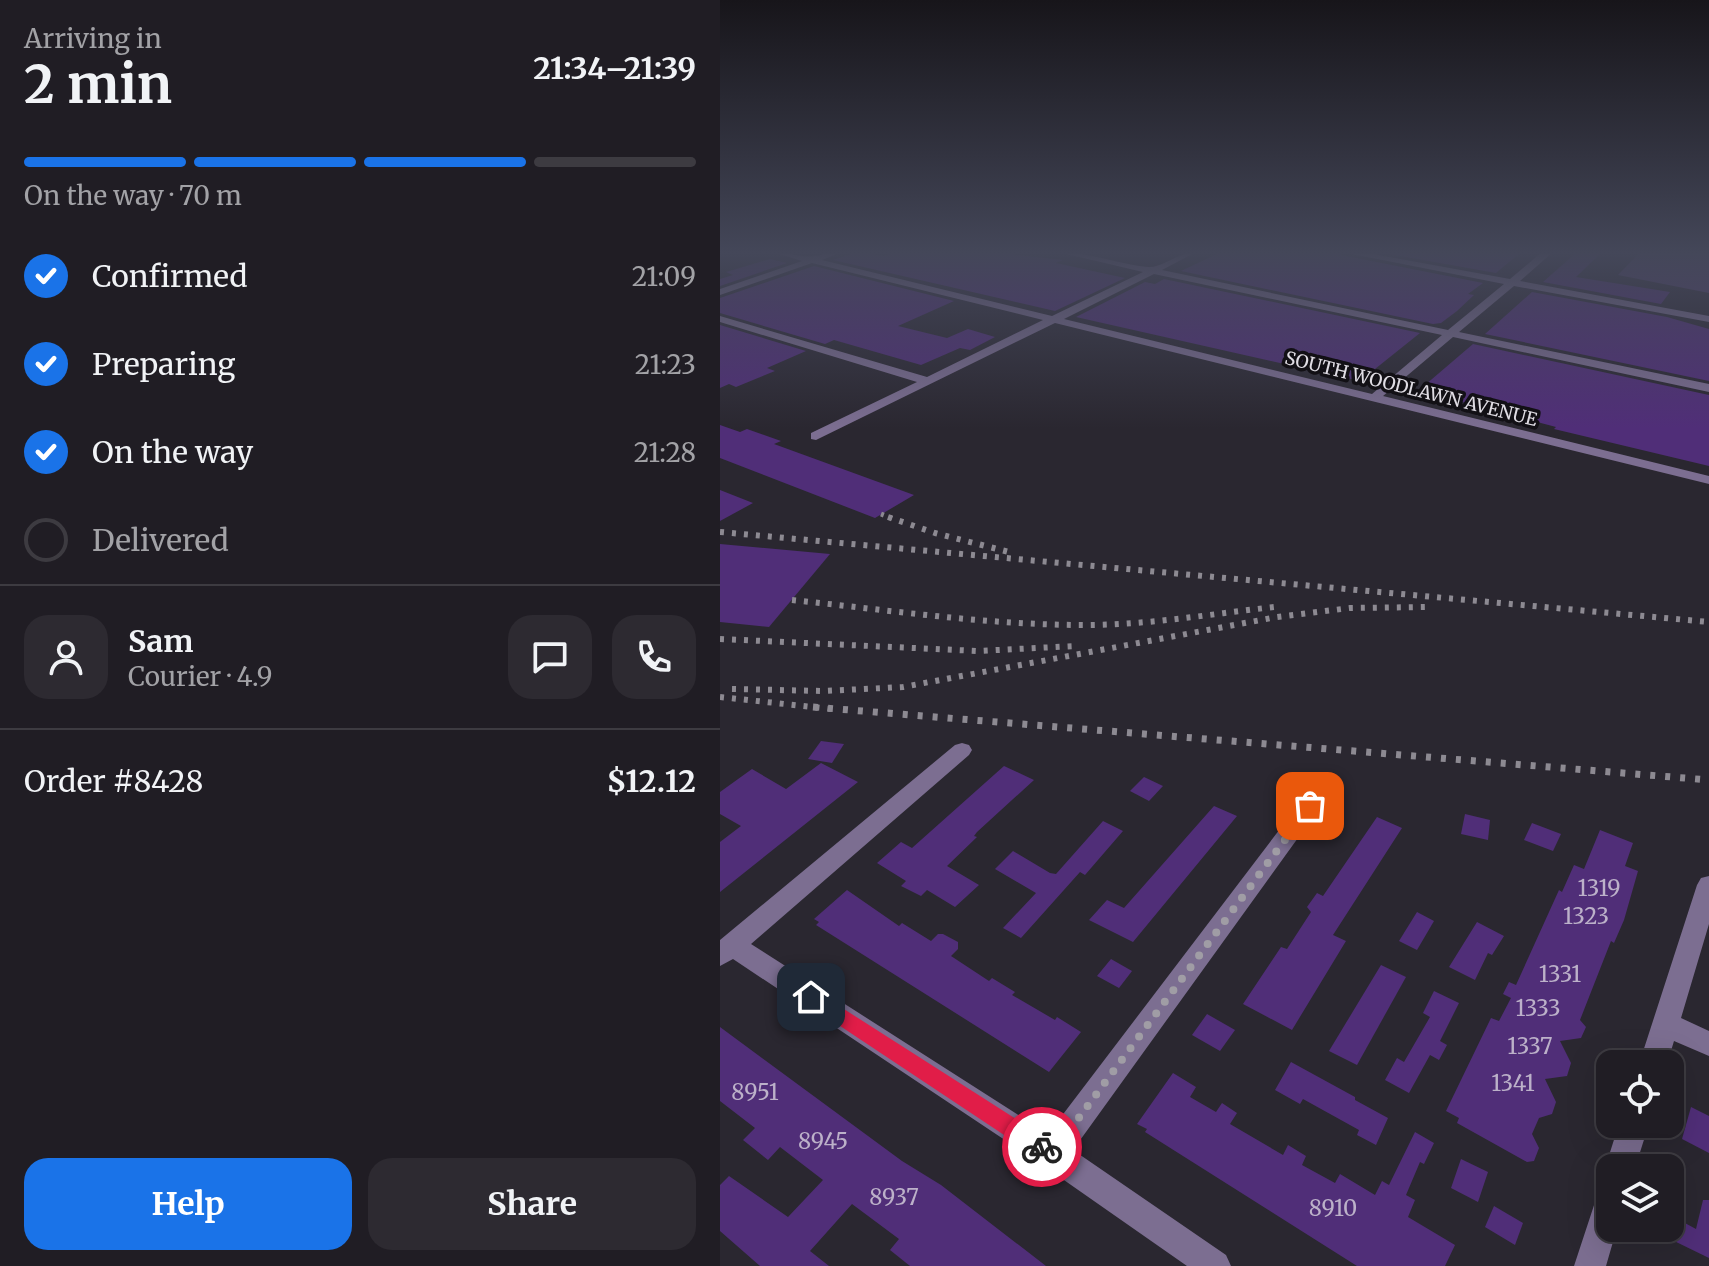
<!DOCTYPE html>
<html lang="en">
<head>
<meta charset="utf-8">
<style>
  :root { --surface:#201d24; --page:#2d2a31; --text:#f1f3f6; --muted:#a2a2a6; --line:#3d3b41; --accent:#1a73e8 }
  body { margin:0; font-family:Merriweather,serif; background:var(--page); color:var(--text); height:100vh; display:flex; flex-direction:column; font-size:30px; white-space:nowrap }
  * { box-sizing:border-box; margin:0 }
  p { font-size:26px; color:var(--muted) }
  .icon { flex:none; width:44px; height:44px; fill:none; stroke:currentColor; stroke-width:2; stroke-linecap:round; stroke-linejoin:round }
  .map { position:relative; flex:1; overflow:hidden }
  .drawer { display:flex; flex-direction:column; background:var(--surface); width:720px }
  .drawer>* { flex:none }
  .tools { position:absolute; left:876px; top:1050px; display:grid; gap:16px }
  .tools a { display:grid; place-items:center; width:88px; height:88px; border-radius:16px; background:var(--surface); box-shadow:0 8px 32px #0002,0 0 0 2px var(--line); font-size:40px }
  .pin { position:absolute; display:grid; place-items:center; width:68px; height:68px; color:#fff; margin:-34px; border-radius:16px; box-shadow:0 4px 12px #0006 }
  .courier { position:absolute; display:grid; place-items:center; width:80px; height:80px; margin:-40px; border:6px solid #e11d48; border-radius:50%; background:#fff; color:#222; box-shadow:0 2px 10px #0007 }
  .head em { font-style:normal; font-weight:700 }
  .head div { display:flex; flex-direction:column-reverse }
  .head { display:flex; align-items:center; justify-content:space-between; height:136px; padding:0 24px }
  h1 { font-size:52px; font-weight:700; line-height:60px }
  .bar { display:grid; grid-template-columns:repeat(4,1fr); gap:12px 8px; align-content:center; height:96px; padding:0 24px }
  .bar i { height:10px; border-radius:6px; background:var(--line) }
  .bar .current { background:var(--accent) }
  .bar p { grid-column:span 4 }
  .line { display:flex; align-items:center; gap:20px; padding:0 24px; border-top:2px solid var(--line) }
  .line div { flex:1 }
  .round { display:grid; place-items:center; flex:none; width:84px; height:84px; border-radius:24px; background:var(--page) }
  ol { padding:0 24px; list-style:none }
  li { display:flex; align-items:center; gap:24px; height:88px }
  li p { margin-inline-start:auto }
  li .icon { padding:8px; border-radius:50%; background:var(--accent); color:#fff; stroke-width:4 }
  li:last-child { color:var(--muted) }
  li i { width:44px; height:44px; border:4px solid var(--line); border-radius:50% }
  .cta { display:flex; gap:16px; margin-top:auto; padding:16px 24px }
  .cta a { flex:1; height:92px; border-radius:24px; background:var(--accent); color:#fff; font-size:32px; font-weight:700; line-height:92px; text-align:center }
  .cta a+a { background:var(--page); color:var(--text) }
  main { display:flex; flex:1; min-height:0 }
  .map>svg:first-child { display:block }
  .green { fill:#523d6e }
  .building { fill:#502e78 }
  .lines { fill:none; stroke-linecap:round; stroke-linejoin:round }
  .minor { fill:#7c6e91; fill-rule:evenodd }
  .rail-far2 { stroke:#8d8a92; stroke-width:5; stroke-dasharray:3 6; stroke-linecap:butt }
  .rail-far1 { stroke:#8d8a92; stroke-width:6; stroke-dasharray:4 8; stroke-linecap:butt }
  .rail { stroke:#8d8a92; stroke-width:7; stroke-dasharray:5 10; stroke-linecap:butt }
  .route { fill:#e11d48 }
  .done { stroke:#a09da5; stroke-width:8; stroke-dasharray:0 14.4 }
  .labels { text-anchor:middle; stroke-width:7; stroke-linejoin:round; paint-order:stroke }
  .far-street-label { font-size:18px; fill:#e0dde4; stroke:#121015 }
  .near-number-label { font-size:22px; fill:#bcb1c9 }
</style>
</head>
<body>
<main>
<section class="drawer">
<div class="head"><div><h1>2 min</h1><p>Arriving in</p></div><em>21:34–21:39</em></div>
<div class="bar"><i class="current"></i><i class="current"></i><i class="current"></i><i></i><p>On the way · 70 m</p></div>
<ol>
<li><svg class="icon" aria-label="check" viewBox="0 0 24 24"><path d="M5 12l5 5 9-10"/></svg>Confirmed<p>21:09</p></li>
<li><svg class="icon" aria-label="check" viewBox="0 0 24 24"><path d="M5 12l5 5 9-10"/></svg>Preparing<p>21:23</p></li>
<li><svg class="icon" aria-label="check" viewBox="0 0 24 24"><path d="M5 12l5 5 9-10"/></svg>On the way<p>21:28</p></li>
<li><i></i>Delivered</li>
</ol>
<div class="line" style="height:144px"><a class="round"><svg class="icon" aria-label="person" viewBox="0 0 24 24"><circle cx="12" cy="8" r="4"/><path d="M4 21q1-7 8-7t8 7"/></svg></a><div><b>Sam</b><p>Courier · 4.9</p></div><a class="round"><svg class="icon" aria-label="chat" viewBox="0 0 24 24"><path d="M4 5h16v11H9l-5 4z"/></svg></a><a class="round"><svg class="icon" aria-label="phone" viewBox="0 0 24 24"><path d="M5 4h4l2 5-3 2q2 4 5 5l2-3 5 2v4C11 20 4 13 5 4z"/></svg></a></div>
<div class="line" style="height:104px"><div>Order #8428</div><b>$12.12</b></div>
<div class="cta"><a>Help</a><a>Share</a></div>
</section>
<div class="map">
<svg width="989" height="1266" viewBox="0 0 989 1266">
  <rect width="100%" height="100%" fill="#2a2730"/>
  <path class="green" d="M920,252H989V293L898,275Z"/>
  <g class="building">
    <path d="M136,252L164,256L176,252H272L343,260L336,263L405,278L335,311L113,260Z"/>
    <path d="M501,252H619L621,255L763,283L748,294L754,295L737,311L721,323L713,324L461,271Z"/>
    <path d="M658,252H801L776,273Z"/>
    <path d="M857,252H882L856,277L950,292L941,304L823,282Z"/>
    <path d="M50,259L67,263L0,286V279L13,275L6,272Z"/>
    <path d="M94,266L234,301L178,326L227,338L248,329L275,337L250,350L240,348L201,365L114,340L105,344L0,313V298Z"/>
    <path d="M444,279L700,333L640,381L356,317L425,282L435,284Z"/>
    <path d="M812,292L947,317L989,329V381L765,334Z"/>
    <path d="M0,325L86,351L47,368L55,371L16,387L9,384L0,388Z"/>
    <path d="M753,344L989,395V466L834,429L836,427L731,399L725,397L718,404L691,397Z"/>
    <path d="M0,425L20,432L27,429L61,441L54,444L194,495L155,518L0,458Z"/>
    <path d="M0,490L33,503L0,521Z"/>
    <path d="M0,544L110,554L49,627L0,622Z"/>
    <path d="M101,741L124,744L112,763L88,759Z"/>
    <path d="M101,763L138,782L0,892V842L21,826L0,814V792L32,769L66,789Z"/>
    <path d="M284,766L314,780L257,832L254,836L257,837L227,866L259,885L235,907L207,890L201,896L181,886L186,881L157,863L181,842L192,848Z"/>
    <path d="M424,777L443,786L429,801L410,791Z"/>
    <path d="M494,806L517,816L413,942L369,920L387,900L404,908Z"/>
    <path d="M745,814L770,820L768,840L741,834Z"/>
    <path d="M657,817L682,828L613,935L626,941L572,1030L523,1004L561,947L567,949L591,912L587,907L597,893L603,896Z"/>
    <path d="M383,821L403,831L365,875L360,872L301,938L283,928L316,893L275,869L293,851L330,873L336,874Z"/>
    <path d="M812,823L841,834L833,851L804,840Z"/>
    <path d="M880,830L913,843L905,866L918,871L904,920L894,943L891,941L860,1020L866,1027L861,1038L840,1041L851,1063L847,1076L825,1079L836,1102L832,1114L819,1118L812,1134L819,1148L814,1161L807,1162L737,1123L739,1118L726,1111L771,1018L779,1021L791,998L783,994L789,982L796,985L839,890L842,892L854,865L864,869Z"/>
    <path d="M127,890L179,926L182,923L211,941L218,934H223L238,942V949L231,956L269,981L272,978L295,992L292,995L335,1020L337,1017L361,1032L329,1072L96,925L99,922L94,919Z"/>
    <path d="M697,912L714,921L697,950L679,941Z"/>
    <path d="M757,922L784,936L772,955L768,953L755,980L729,967Z"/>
    <path d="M391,959L412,971L399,988L377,976Z"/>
    <path d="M661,965L686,977L637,1065L609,1051Z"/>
    <path d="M714,991L739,1003L720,1041L727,1045L719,1060L710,1055L689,1093L665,1080L677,1058L684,1062L710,1017L703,1013Z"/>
    <path d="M487,1014L515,1030L500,1051L472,1035Z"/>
    <path d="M0,1027L182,1161L221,1185L326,1266H190L170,1250L179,1239L132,1204L90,1251L109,1266H40L0,1231V1185L9,1176L68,1217L103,1180L60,1147L48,1160L23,1140L35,1128L0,1101Z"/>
    <path d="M571,1062L635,1097V1100L668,1118L656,1145L637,1135L639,1130L583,1099L580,1104L555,1090Z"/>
    <path d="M453,1073L476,1087L470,1097L496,1112L502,1103L517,1113L510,1124L563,1155L568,1145L586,1156L582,1165L615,1183L620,1174L655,1195L662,1181L669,1185L695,1132L714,1143L704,1164L700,1162L686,1195L695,1200L688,1217L735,1245L725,1266H637L425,1132L427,1129L417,1124Z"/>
    <path d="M971,1107L989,1116V1153L962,1139Z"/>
    <path d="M741,1159L768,1172L758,1202L731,1188Z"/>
    <path d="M983,1200H989V1258L950,1239V1215L976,1229Z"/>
    <path d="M774,1206L803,1223L795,1245L765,1227Z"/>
  </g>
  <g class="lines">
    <g class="minor">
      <path d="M53,252C66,252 82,258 94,256C104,255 110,252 121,252L102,260L332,316L423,272L338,252C369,252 397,264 428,267C443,268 458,252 476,252L442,270L728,330L784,284L622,252H642L790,279L822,252H833L800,281L989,316V322L794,286L739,332L989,384V392L733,337L663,396L989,476V484L335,323L96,440L91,439V433L197,382L0,322V316L207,377L323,320L92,263L0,295V289L82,261ZM434,274L722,335L652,394L344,319Z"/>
      <path d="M242,743L249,745L252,750L249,755L31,944L328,1134L582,800L590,798L598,800L601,806L353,1150L506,1255L511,1266H467L321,1164L13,959L0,966V940L235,745Z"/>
      <path d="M989,876V924L961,1018L989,1031V1056L954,1041L947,1064H919L977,885L981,878Z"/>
      <path d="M899,1124H929L915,1168H890V1179L885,1168Z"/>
      <path d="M890,1186V1228H897L886,1266H854L879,1190Z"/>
    </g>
    <path class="rail-far2" d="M161,514L174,519"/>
    <g class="rail-far1">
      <path d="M168,517L215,533L289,552"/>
      <path d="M0,532L989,622"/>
      <path d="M72,600C169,610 267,625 365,625C428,625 491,614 554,607"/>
      <path d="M0,639L258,651L355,646"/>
      <path d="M12,689L104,691L183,687L557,617L630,608L705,607"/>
      <path d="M0,697L111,709"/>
    </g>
    <path class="rail" d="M93,707L989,780"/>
  </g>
  <linearGradient id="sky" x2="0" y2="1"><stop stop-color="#17151a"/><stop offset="0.59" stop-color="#444759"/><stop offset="1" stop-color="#444759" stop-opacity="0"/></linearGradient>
  <rect width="989" height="429" fill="url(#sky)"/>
  <path class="route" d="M91,988L329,1140L332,1147L329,1155L322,1158L314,1155L84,1002L82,997L84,991Z"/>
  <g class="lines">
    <path class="done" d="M322,1147L332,1154L590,806"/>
  </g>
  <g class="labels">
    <g class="far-street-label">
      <text transform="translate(691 389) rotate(14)" y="6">SOUTH WOODLAWN AVENUE</text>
    </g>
    <g class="near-number-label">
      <text x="879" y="896">1319</text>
      <text x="866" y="924">1323</text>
      <text x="840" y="982">1331</text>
      <text x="818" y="1016">1333</text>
      <text x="810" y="1054">1337</text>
      <text x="793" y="1091">1341</text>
      <text x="35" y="1100">8951</text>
      <text x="103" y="1149">8945</text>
      <text x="174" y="1205">8937</text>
      <text x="613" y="1216">8910</text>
    </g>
  </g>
</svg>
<div class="tools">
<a><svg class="icon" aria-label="locate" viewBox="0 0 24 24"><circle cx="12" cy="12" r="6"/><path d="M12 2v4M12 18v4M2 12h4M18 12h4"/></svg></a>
<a><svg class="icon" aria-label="layers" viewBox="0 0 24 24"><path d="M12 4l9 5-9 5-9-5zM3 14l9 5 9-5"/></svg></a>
</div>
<div class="pin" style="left:590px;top:806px;background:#ea580c"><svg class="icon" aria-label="bag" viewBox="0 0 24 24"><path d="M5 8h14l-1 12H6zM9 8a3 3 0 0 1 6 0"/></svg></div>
<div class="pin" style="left:91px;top:997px;background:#1f2937"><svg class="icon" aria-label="home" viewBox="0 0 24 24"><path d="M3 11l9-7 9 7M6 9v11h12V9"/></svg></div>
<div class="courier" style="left:322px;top:1147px"><svg class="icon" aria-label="bike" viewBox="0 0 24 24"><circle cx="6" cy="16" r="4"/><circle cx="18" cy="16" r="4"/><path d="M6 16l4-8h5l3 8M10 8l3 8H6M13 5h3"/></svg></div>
</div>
</main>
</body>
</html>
